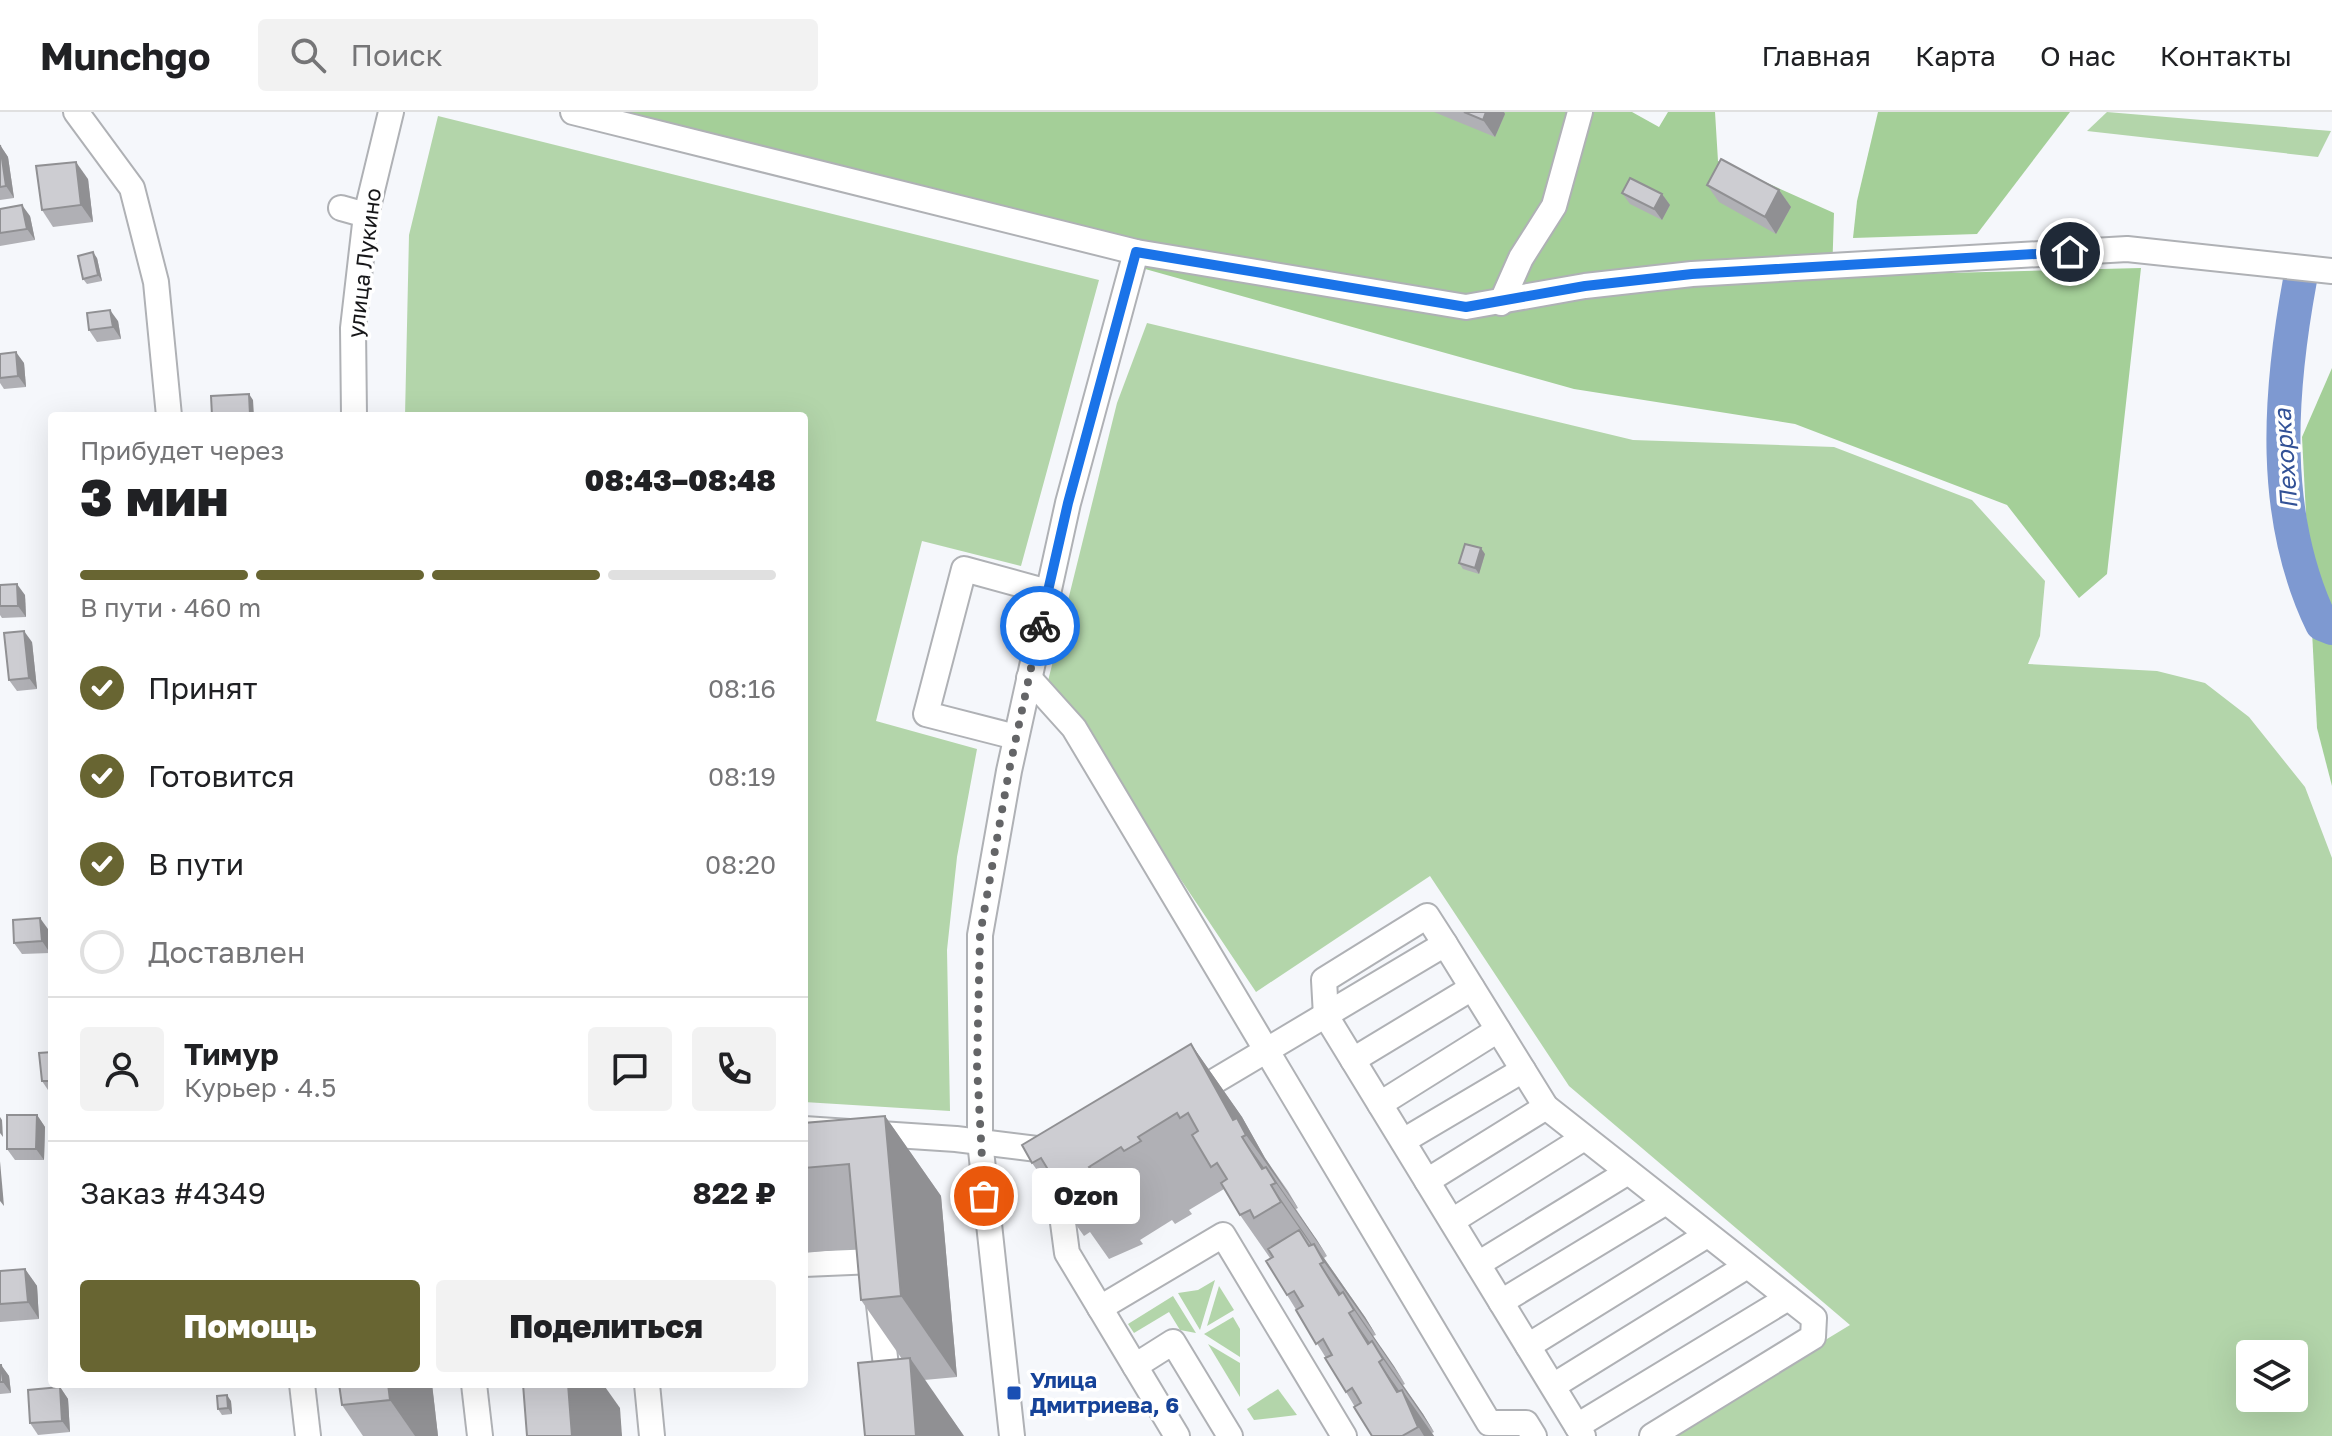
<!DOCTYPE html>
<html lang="ru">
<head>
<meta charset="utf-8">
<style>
  :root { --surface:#fff; --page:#f2f2f2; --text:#202124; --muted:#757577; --line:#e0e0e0; --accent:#686532 }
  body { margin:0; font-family:"Golos Text",sans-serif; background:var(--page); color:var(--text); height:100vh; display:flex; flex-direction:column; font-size:30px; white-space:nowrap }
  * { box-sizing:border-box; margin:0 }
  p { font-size:26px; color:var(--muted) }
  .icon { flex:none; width:44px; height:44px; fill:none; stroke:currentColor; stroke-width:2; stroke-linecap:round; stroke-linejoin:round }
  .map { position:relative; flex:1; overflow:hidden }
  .side { position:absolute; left:48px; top:300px; width:760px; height:976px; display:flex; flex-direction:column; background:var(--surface); border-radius:8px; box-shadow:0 8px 32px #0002 }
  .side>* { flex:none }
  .controls { position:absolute; left:2236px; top:1228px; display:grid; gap:16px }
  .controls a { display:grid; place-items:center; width:72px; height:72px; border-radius:8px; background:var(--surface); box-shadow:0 8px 32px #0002; font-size:40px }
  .pin { position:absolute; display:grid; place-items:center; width:68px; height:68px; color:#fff; margin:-34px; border:4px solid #fff; border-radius:50%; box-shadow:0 2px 8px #0007 }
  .courier { position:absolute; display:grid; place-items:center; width:80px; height:80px; margin:-40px; border:6px solid #1a73e8; border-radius:50%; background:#fff; color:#222; box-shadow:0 2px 10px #0007 }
  .bubble { position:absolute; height:56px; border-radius:8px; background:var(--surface); box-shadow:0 8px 32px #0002; font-size:26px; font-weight:800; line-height:56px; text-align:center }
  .headline em { font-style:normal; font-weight:800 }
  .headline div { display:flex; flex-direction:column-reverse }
  .headline { display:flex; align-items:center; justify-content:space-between; height:136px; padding:0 32px }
  h1 { font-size:52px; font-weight:800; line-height:60px }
  .bar { display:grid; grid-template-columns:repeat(4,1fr); gap:12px 8px; align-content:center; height:96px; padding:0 32px }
  .bar i { height:10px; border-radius:6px; background:var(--line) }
  .bar .on { background:var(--accent) }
  .bar p { grid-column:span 4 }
  .line { display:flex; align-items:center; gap:20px; padding:0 32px; border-top:2px solid var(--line) }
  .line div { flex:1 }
  .round { display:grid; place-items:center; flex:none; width:84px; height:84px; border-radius:8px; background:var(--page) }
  ol { padding:0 32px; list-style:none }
  li { display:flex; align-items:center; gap:24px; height:88px }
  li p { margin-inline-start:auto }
  li .icon { padding:8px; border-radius:50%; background:var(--accent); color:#fff; stroke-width:4 }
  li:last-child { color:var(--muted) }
  li i { width:44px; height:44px; border:4px solid var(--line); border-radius:50% }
  .button { display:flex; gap:16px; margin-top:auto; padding:16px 32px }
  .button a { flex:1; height:92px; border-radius:8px; background:var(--accent); color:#fff; font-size:32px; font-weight:800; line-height:92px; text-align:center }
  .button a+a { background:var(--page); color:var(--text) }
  header { display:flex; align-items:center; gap:48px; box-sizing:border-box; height:112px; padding:0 40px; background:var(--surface); border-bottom:2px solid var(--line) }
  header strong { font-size:38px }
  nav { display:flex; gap:44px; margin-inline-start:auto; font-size:28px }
  .search { width:560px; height:72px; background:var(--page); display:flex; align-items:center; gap:20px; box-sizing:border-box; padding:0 28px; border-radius:8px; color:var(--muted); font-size:30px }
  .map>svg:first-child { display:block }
  .green { fill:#b3d5aa; fill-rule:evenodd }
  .forest { fill:#a4cf98 }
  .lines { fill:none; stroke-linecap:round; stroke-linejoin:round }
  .river { stroke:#7e99d1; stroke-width:34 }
  .minor-casing { stroke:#afb1b5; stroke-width:28 }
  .minor { stroke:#fff; stroke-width:24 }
  .wall { fill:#b0b0b5 }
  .shaded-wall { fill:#909093 }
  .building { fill:#cdcdd2; stroke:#909093; stroke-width:2 }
  .done { stroke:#646567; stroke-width:8; stroke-dasharray:0 14.4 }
  .route { stroke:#1a73e8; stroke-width:10 }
  .transit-dot { fill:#1a4fb4; stroke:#fff; stroke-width:3 }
  .labels { text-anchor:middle; stroke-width:7; stroke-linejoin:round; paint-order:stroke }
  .street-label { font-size:22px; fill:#161618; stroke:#fff }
  .transit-label { font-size:22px; font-weight:bold; fill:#164399; stroke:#fff; text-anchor:start }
  .water-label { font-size:24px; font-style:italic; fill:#325196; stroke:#fff }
</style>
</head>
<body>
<header>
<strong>Munchgo</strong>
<div class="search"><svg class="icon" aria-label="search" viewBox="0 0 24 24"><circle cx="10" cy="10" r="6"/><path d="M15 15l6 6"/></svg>Поиск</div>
<nav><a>Главная</a><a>Карта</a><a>О нас</a><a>Контакты</a></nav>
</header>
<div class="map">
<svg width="2332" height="1324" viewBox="0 0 2332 1324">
  <rect width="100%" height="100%" fill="#f5f7fb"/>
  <g class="green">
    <path d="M2107,0L2331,19L2318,45L2087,19Z"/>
    <path d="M438,4L1099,168L1021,454L922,429L876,609L977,637L957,745L947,838L950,999L804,990V304H405L409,123Z"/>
    <path d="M1147,211L1633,328L1834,335L1972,388L2045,469L2040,524L2028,552L2157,559L2205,571L2249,605L2305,675L2332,746V1324H1667L1850,1213L1569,974L1430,764L1256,880L1048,569L1117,291ZM2250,1242H2294V1286H2250Z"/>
    <path d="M1215,1168L1200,1218L1178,1181L1198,1178Z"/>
    <path d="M1219,1174L1234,1198L1207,1214Z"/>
    <path d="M1173,1184L1196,1221L1180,1218L1169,1200L1134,1221L1128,1212Z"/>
    <path d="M1233,1205L1240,1217V1245L1204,1222Z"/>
    <path d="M1208,1232L1240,1251V1285Z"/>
    <path d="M1278,1277L1297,1303L1254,1308L1247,1297Z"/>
  </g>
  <g class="forest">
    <path d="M584,0H1632L1659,15L1668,0H1715L1718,49L1834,101L1832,164L2141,156L2107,462L2079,486L2007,393L1795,312L1574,277Z"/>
    <path d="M1878,0H2070L1977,122L1853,126L1857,89Z"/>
    <path d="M2332,256V674L2317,616L2302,325Z"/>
  </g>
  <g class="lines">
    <path class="river" d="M2300,168C2279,282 2270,404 2322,512L2332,516"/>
    <g class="minor-casing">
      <g id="minor">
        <path d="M76,0L132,76L156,170L169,304"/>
        <path d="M573,0L1136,140L1466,195L1585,174L1692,162L2127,137L2332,159"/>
        <path d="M341,96L366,103"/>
        <path d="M1501,191L1521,146L1554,94L1580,0"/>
        <path d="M354,304L353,216L366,103L391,0"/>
        <path d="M1029,566L1074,616L1489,1311H1526L1534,1324"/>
        <path d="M1016,625L926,602L964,457L1048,480"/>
        <path d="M1445,832L1427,804L1324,868L1326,904L1583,1324"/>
        <path d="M1353,948L1472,876"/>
        <path d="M1188,985L1445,832L1546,995L1814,1206L1813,1225L1652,1324"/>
        <path d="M1380,992L1498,918"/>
        <path d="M804,1017L956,1027L1053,1039"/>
        <path d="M1403,1029L1523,958"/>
        <path d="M1056,1058L1067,1141L1177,1324"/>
        <path d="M1427,1069L1546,995"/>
        <path d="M1452,1109L1584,1026"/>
        <path d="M804,1152L874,1149L894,1324"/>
        <path d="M1478,1152L1628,1060"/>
        <path d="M1501,1190L1666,1090"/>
        <path d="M1100,1196L1223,1123L1344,1324"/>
        <path d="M1528,1234L1707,1123"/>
        <path d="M1135,1254L1173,1230L1230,1324"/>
        <path d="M302,1272L308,1324"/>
        <path d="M474,1272L480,1324"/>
        <path d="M647,1272L652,1324"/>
        <path d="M1553,1274L1747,1154"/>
        <path d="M1577,1314L1788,1186"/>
        <path d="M1012,1324L980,1029V823L1009,659L1068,391L1136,140"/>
      </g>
    </g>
    <use href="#minor" class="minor"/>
  </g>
  <g class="wall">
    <path d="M1434,0H1504L1505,2L1495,25Z"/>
    <path d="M0,33L8,45L14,86L0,88Z"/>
    <path d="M88,67L93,110L53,115L42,98Z"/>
    <path d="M1707,73L1779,78L1791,95L1776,122L1719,90Z"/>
    <path d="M1622,81L1662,82L1670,93L1662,108L1630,92Z"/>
    <path d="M0,97L30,104L35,128L0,134Z"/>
    <path d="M97,146L102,169L87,172L83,167Z"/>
    <path d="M118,209L121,227L97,230L89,218Z"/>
    <path d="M0,242L24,251L26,275L4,277L0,271Z"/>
    <path d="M1485,442L1479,462L1463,457L1459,451Z"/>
    <path d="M0,473L25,483L26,505L2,506L0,503Z"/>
    <path d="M32,530L37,577L17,579L9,568Z"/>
    <path d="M48,817L50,841L22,842L14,831Z"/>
    <path d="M1191,932L1242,1005L1265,1046L1288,1079L1298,1096L1296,1097L1327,1144L1324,1146L1365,1205L1376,1223L1373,1224L1405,1272L1403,1273L1423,1302L1434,1320L1432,1321L1434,1324H1372L1326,1246L1287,1183L1270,1146L1240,1103L1224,1077L1189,1098L1192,1102L1175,1112L1172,1108L1140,1128L1143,1132L1109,1147L1090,1120L1084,1124L1032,1051Z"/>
    <path d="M52,940V981H50L42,969Z"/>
    <path d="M37,1003L45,1015L44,1048H15L7,1037Z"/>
    <path d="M885,1004L941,1084L957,1265L924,1268L964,1324L902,1247L861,1188L856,1136L804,1141V1011Z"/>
    <path d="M25,1157L37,1174L39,1207L0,1210V1159Z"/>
    <path d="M0,1253H1L9,1264L11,1281L0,1282Z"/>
    <path d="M339,1272H432L438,1324H363L342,1293Z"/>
    <path d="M60,1275L68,1287L70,1320L38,1323L30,1311Z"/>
    <path d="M231,1289L232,1302L222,1303L218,1297Z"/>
  </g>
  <g class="shaded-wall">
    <path d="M1486,0H1504L1505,2L1495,25L1483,8Z"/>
    <path d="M0,33L8,45L14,86L6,74Z"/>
    <path d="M76,50L88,67L93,110L81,93Z"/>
    <path d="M1779,78L1791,95L1776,122L1765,105Z"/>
    <path d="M1662,82L1670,93L1662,108L1654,97Z"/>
    <path d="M22,93L30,104L35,128L27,117Z"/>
    <path d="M93,140L97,146L102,169L98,163Z"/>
    <path d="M110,198L118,209L121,227L113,215Z"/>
    <path d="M16,240L24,251L26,275L18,264Z"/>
    <path d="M249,282L253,288L254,304H250Z"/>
    <path d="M1481,436L1485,442L1479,462L1475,456Z"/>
    <path d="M17,472L25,483L26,505L18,494Z"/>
    <path d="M24,519L32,530L37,577L29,566Z"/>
    <path d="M40,806L48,817L50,841L42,829Z"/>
    <path d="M1191,932L1242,1005L1265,1046L1298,1096L1246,1023L1233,1008Z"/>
    <path d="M37,1003L45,1015L44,1048L36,1037Z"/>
    <path d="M885,1004L941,1084L957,1265L901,1184Z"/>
    <path d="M0,1005L2,1008L3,1025L0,1021Z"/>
    <path d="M1242,1025L1275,1071L1262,1057Z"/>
    <path d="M0,1049L4,1094L0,1089Z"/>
    <path d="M1266,1055L1317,1128L1327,1144L1276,1071Z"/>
    <path d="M1271,1073L1324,1150H1323L1281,1090Z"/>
    <path d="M1314,1132L1365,1205L1376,1223L1324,1150Z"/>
    <path d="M1320,1152L1353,1199L1339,1183Z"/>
    <path d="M25,1157L37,1174L39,1207L28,1190Z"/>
    <path d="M1343,1180L1394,1254L1405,1272L1354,1198Z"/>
    <path d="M1349,1201L1382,1248L1368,1232Z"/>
    <path d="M1372,1229L1423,1302L1434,1320L1383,1247Z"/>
    <path d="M910,1246L964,1324H916Z"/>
    <path d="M1379,1250L1407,1290L1402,1278L1434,1324H1424Z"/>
    <path d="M1,1253L9,1264L11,1281L3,1270Z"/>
    <path d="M388,1272H432L438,1324H415L390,1288Z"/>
    <path d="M568,1272H603L620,1296L622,1324H572Z"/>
    <path d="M60,1275L68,1287L70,1320L62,1309Z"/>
    <path d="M227,1283L231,1289L232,1302L228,1296Z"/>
  </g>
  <g class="building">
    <path d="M1464,0H1486L1483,8Z"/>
    <path d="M0,33L6,74L0,75Z"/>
    <path d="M1721,47L1779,78L1765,105L1707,73Z"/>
    <path d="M76,50L81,93L42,98L36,54Z"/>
    <path d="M1630,66L1662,82L1654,97L1622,81Z"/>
    <path d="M22,93L27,117L0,121V97Z"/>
    <path d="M93,140L98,163L83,167L78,144Z"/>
    <path d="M110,198L113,215L89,218L87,201Z"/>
    <path d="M16,240L18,264L0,266V242Z"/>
    <path d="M249,282L250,303L212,304L211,284Z"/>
    <path d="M1465,432L1481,436L1475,456L1459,451Z"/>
    <path d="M17,472L18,494H0V473Z"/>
    <path d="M24,519L29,566L9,568L4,521Z"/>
    <path d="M40,806L42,829L14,831L13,808Z"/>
    <path d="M1191,932L1233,1008L1237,1006L1246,1023L1242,1025L1262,1057L1266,1055L1276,1071L1271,1073L1281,1090L1254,1106L1250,1098L1240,1103L1221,1071L1227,1067L1217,1051L1211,1055L1192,1023L1198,1019L1188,1001L1180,1006L1177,1001L1138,1025L1141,1029L1124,1039L1121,1035L1089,1055L1092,1059L1058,1074L1041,1046L1032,1051L1022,1033Z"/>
    <path d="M52,940V969H42L39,941Z"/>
    <path d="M7,1003H37L36,1037H7Z"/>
    <path d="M885,1004L901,1184L861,1188L849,1052L804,1056V1011Z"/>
    <path d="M1299,1118L1309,1134L1314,1132L1324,1150L1320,1152L1339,1183L1343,1180L1354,1198L1349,1201L1368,1232L1372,1229L1383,1247L1379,1250L1397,1280L1402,1278L1418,1315L1402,1324H1372L1354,1295L1361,1291L1357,1284L1352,1276L1346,1280L1325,1246L1332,1243L1323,1227L1316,1232L1296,1198L1303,1194L1294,1179L1287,1183L1266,1149L1273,1145L1268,1137Z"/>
    <path d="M25,1157L28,1190L0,1192V1159Z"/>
    <path d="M910,1246L916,1324H865L858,1251Z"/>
    <path d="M0,1253H1L3,1270H0Z"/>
    <path d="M339,1272H388L390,1288L342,1293Z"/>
    <path d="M523,1272H568L572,1324H527Z"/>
    <path d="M60,1275L62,1309L30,1311L28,1278Z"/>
    <path d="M227,1283L228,1296L218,1297L217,1284Z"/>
  </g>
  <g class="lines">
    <path class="done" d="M984,1084L977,954L980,823L1009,659L1040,514"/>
    <path class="route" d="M1040,514L1068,391L1136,140L1466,195L1585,174L1692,162L2070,140"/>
  </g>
  <rect class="transit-dot" x="1006" y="1273" width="16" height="16" rx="4"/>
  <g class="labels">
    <g class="street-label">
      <text transform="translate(364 151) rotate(-83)" y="8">улица Лукино</text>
    </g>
    <g class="transit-label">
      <text x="1030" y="1276">Улица<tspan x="1030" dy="25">Дмитриева, 6</tspan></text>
    </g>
    <g class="water-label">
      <text transform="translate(2286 347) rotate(-94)" y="8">Пехорка</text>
    </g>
  </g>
</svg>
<div class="controls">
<a><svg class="icon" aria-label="layers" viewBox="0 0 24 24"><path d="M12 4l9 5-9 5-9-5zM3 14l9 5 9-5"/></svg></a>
</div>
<div class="pin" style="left:984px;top:1084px;background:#ea580c"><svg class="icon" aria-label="bag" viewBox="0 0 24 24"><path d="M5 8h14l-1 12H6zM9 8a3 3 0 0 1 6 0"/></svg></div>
<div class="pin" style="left:2070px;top:140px;background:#1f2937"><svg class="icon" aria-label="home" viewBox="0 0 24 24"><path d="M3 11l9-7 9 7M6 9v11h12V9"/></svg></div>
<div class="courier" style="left:1040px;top:514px"><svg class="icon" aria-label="bike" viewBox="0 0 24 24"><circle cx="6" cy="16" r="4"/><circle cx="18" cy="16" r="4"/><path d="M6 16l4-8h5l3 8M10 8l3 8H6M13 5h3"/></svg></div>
<div class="bubble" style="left:1032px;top:1056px;width:108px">Ozon</div>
<section class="side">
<div class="headline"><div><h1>3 мин</h1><p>Прибудет через</p></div><em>08:43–08:48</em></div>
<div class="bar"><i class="on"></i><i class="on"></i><i class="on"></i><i></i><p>В пути · 460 m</p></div>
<ol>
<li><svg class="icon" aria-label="check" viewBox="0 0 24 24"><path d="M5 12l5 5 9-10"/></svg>Принят<p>08:16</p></li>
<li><svg class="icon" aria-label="check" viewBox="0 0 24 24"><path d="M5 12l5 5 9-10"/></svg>Готовится<p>08:19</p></li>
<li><svg class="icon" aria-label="check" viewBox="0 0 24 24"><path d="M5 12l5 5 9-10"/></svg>В пути<p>08:20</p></li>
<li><i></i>Доставлен</li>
</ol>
<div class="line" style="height:144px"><a class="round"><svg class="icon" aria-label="person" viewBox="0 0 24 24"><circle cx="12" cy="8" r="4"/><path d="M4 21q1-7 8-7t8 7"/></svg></a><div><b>Тимур</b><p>Курьер · 4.5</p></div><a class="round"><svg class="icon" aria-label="chat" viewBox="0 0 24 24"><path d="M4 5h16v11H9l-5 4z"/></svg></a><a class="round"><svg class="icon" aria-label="phone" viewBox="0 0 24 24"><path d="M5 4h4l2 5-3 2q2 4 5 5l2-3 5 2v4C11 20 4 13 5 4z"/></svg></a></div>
<div class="line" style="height:104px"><div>Заказ #4349</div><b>822 ₽</b></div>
<div class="button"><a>Помощь</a><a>Поделиться</a></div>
</section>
</div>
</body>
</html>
